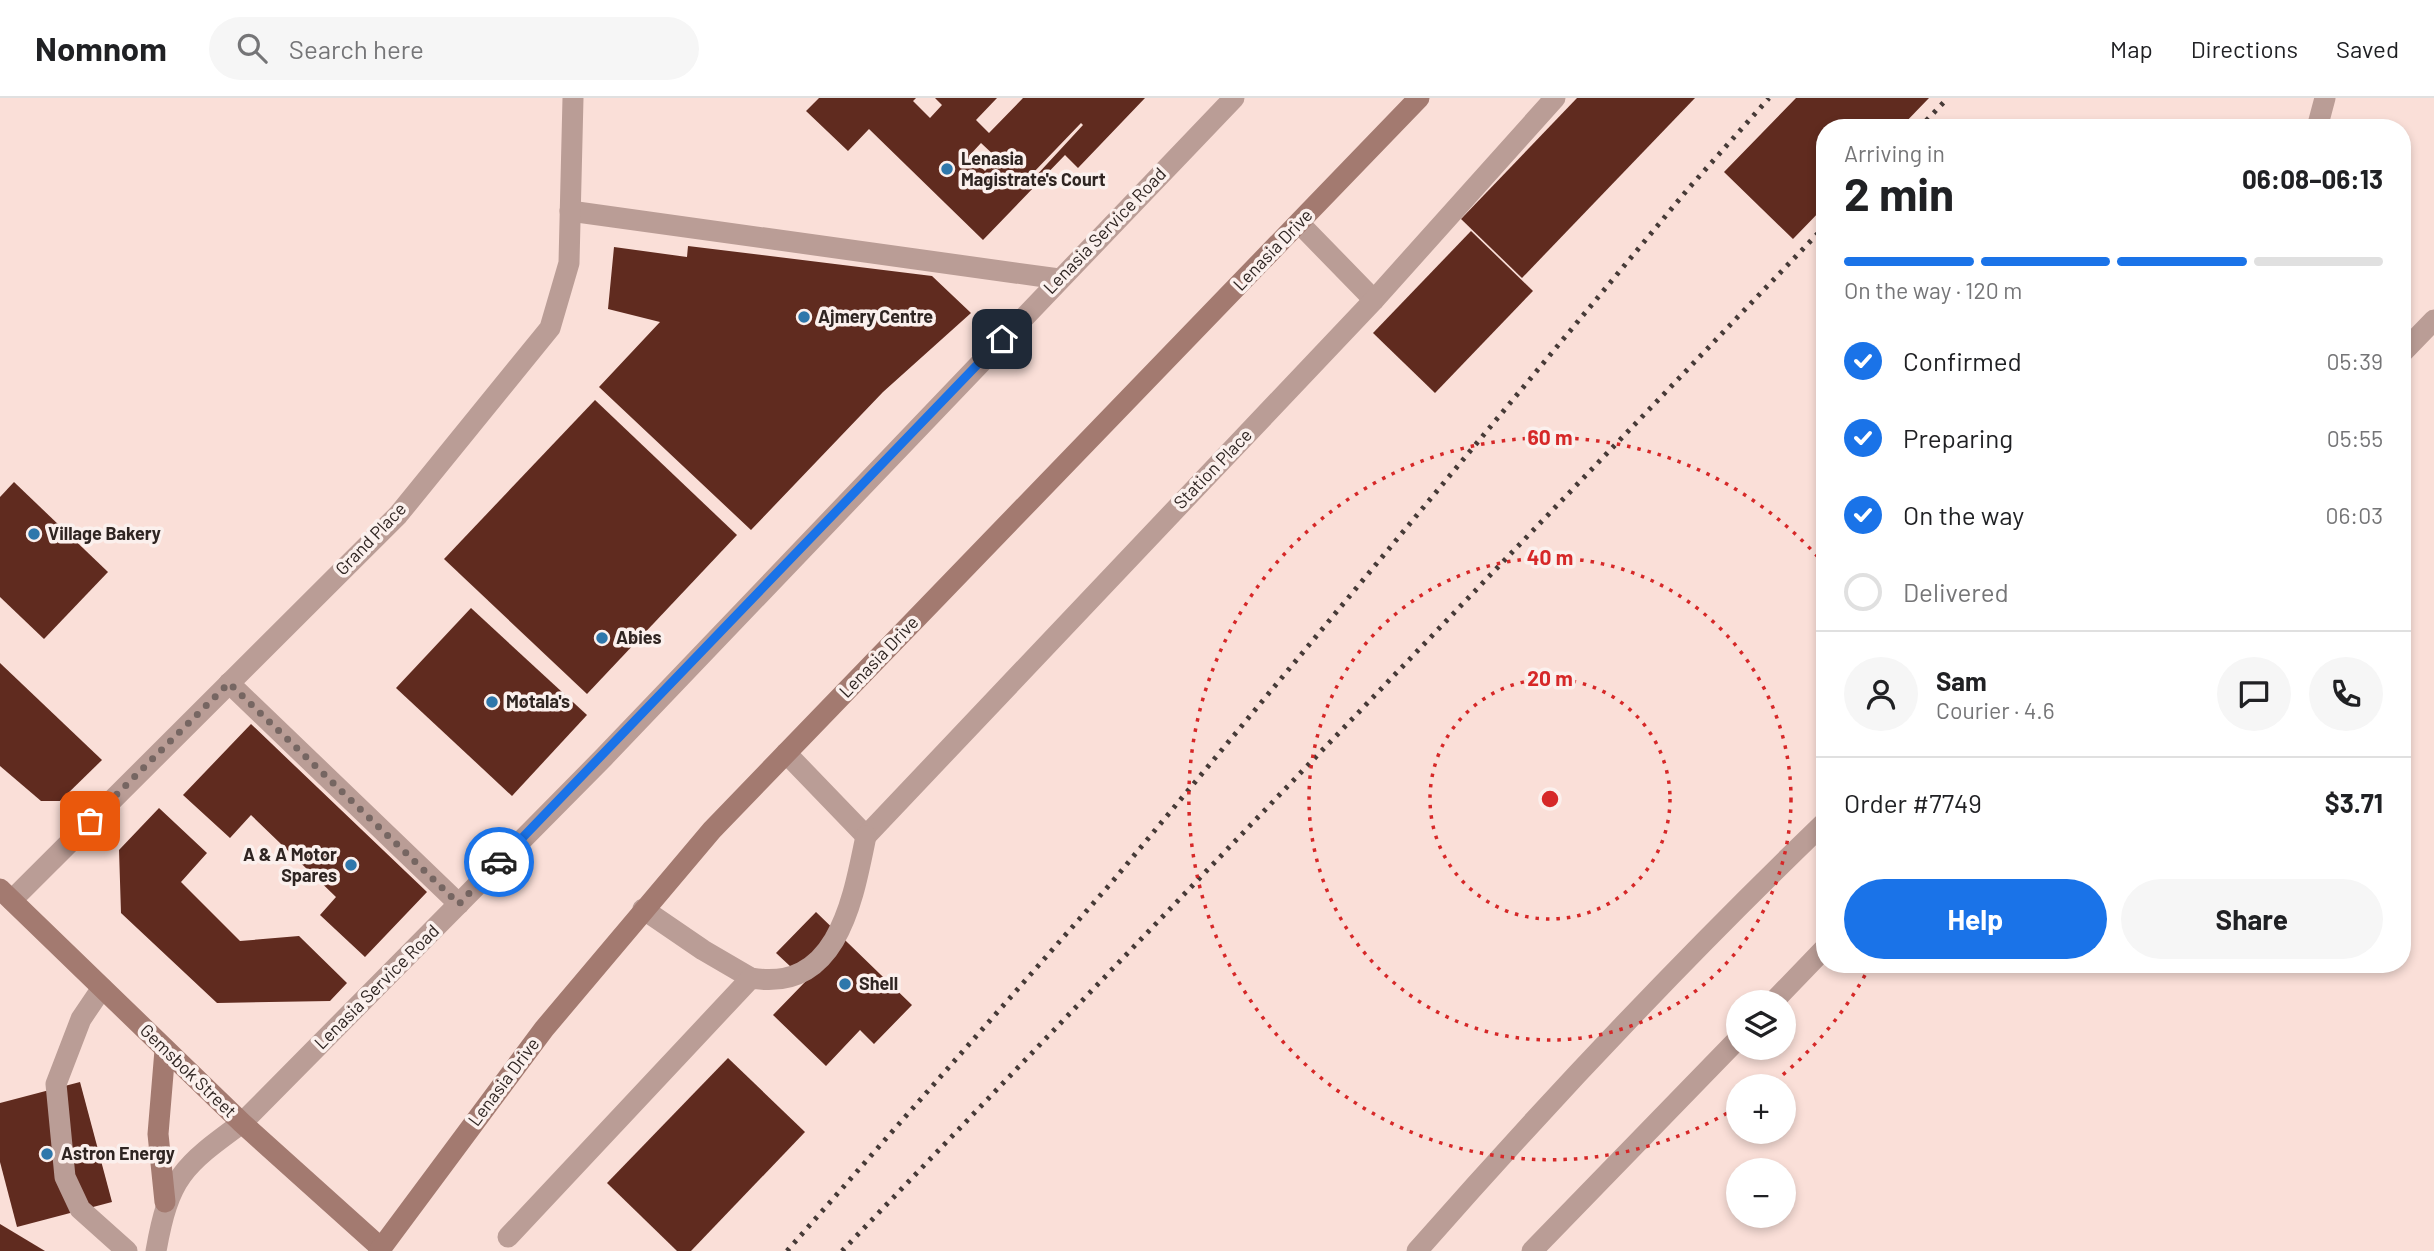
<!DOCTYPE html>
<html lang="en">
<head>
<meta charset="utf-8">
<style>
  :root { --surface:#fff; --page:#f6f6f6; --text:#202124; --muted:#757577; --line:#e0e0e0; --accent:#1a73e8 }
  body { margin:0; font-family:Barlow,sans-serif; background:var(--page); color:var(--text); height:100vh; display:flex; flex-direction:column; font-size:26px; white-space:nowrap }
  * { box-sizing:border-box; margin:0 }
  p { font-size:23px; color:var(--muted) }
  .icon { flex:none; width:38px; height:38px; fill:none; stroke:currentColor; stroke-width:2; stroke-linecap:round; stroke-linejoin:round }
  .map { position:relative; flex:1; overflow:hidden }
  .sheet { position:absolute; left:1816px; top:21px; width:595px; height:854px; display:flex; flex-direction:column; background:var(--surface); border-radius:28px; box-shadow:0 4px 10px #0003 }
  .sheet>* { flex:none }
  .buttons { position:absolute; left:1726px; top:892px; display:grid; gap:14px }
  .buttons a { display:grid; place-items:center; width:70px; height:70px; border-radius:50%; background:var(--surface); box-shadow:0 4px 10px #0003; font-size:35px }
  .pin { position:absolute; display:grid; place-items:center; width:60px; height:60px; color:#fff; margin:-30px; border-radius:14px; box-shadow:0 4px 10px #0006 }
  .courier { position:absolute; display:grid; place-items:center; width:70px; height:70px; margin:-35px; border:5px solid #1a73e8; border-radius:50%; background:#fff; color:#222; box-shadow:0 2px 9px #0007 }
  .summary em { font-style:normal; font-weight:700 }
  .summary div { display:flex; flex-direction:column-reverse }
  .summary { display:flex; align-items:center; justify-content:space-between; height:119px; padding:0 28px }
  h1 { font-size:46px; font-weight:700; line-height:52px }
  .bar { display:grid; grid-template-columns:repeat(4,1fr); gap:10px 7px; align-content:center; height:84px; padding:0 28px }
  .bar i { height:9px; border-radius:5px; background:var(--line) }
  .bar .current { background:var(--accent) }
  .bar p { grid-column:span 4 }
  .line { display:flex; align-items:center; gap:18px; padding:0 28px; border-top:2px solid var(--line) }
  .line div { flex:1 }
  .round { display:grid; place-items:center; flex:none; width:74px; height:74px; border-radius:37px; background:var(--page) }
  ol { padding:0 28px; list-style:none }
  li { display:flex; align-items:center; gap:21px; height:77px }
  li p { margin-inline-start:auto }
  li .icon { padding:7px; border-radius:50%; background:var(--accent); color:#fff; stroke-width:4 }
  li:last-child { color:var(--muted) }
  li i { width:38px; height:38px; border:4px solid var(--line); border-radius:50% }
  .action { display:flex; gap:14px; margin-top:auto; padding:14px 28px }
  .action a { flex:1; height:80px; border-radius:42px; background:var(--accent); color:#fff; font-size:28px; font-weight:700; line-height:80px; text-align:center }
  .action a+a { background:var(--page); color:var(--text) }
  header { display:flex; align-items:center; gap:42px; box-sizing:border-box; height:98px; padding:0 35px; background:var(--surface); border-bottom:2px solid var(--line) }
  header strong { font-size:33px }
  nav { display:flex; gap:38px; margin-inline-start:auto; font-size:24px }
  .search { width:490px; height:63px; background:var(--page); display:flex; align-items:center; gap:18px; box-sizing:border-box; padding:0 24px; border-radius:38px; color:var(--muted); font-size:26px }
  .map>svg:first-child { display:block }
  .building { fill:#602b1f; fill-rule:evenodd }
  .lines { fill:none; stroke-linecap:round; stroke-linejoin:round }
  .lane { stroke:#ba9d96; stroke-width:21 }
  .street { stroke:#ba9d96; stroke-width:21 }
  .secondary { stroke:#a37a70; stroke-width:21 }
  .rail { stroke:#463a37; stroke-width:5; stroke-dasharray:3.5 7; stroke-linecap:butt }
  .done { stroke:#766662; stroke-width:7; stroke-dasharray:0 12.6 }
  .route { stroke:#1a73e8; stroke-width:9 }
  .ring { fill:none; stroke:#d62828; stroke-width:3.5; stroke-dasharray:3.5 7 }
  .poi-dot { fill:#2e77ab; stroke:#fbf0ed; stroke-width:2.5 }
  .labels { text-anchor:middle; stroke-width:7; stroke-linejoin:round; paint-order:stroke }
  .poi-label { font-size:18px; font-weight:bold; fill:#2f2522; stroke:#fbf0ed; text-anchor:start }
  .street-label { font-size:18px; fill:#2f2522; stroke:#fbf0ed }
  .centre { fill:#d62828; stroke:#fbf0ed; stroke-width:3.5 }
  .ring-label { font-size:21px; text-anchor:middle; font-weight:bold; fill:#d62828; stroke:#fbf0ed; stroke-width:7; stroke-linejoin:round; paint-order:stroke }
</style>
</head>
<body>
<header>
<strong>Nomnom</strong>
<div class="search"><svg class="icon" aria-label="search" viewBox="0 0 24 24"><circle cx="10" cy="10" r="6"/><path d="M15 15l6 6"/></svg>Search here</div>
<nav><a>Map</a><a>Directions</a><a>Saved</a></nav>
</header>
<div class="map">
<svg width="2434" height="1153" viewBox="0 0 2434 1153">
  <rect width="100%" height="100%" fill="#fadfd8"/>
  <g class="building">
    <path d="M819,0H916L913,3L930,20L942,7L935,0H997L976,22L989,35L1023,0H1145L1078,70L1065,57L983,142L869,31L848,53L806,13ZM1081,25L1083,27L1035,79L1032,76ZM981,45L997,60L985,73L969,58Z"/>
    <path d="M1577,0H1695L1522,180L1461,121Z"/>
    <path d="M1796,0H1929L1900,30H1825V108L1793,141L1724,74Z"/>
    <path d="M1471,133L1533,193L1435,295L1373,235Z"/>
    <path d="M688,148L932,178L971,215L883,294L751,432L599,289L660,224L608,211L614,149L687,159Z"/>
    <path d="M595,302L737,437L587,596L444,461Z"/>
    <path d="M14,384L108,474L44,541L0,499V399Z"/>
    <path d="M471,510L587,617L512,698L396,590Z"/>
    <path d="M0,565L102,662L60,703H41L0,668Z"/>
    <path d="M251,626L427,794L365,859L320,817L336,799L251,717L230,740L183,697Z"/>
    <path d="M159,710L207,755L181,784L240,843L299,838L347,885L330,903L217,905L121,815L119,752Z"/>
    <path d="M816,814L912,907L874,946L860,932L826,968L773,917L806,883L776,855Z"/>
    <path d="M728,960L805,1034L691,1153H677L607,1085Z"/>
    <path d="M80,984L112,1104L17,1129L0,1064V1005Z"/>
    <path d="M0,1126L45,1153H0Z"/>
  </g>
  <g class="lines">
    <g class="lane">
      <path d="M570,113L1059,181"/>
      <path d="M1299,125L1374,202"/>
      <path d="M2403,254L2434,222"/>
      <path d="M229,585L459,806"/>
      <path d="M786,655L866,738"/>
      <path d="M866,738L1374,202L1555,0"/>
      <path d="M643,811L703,852L751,880"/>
      <path d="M102,890L81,921L56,986L65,1079L80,1111L127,1153"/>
      <path d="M1772,905L1825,850"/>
      <path d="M508,1139L751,880C838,895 853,801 866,738"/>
      <path d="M1532,1153L1738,941"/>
    </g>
    <g class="street">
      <path d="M2317,30L2325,0"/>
      <path d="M12,802L398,417L550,230L569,165L573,0"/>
      <path d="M156,1153C169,1079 183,1068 242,1025L604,659L1234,0"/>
      <path d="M1417,1153C1547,1005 1683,861 1825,724"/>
    </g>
    <g class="secondary">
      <path d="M0,791L242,1025L381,1150"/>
      <path d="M165,952L158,1036L165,1104"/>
      <path d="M379,1153L544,931L712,732L1419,0"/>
    </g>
    <g class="rail">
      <path d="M1919,30L1948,0"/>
      <path d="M787,1153L1112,784L1688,91L1769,0"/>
      <path d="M842,1153L1825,128"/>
    </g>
  </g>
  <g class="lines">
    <path class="done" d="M90,723L229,585L459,806L499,764"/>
    <path class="route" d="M499,764L1002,241"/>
  </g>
  <g class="ring">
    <circle cx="1550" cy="701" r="120"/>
    <circle cx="1550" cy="701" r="241"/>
    <path d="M1870 868A361 361 0 0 1 1770 987M1736 1010A361 361 0 1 1 1825 467"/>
  </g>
  <g class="poi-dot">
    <circle cx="947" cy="71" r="7"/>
    <circle cx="804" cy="219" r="7"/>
    <circle cx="34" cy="436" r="7"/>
    <circle cx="602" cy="540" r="7"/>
    <circle cx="492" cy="604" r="7"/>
    <circle cx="351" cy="767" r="7"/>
    <circle cx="845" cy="886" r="7"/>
    <circle cx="47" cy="1056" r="7"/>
  </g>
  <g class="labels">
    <g class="poi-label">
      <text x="961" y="67">Lenasia<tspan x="961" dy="21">Magistrate's Court</tspan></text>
      <text x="818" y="225">Ajmery Centre</text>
      <text x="48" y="442">Village Bakery</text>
      <text x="616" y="546">Abies</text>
      <text x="506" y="610">Motala's</text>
      <text x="337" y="763" text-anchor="end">A &amp; A Motor<tspan x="337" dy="21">Spares</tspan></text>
      <text x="859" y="892">Shell</text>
      <text x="61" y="1062">Astron Energy</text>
    </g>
    <g class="street-label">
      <text transform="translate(1105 133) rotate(-46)" y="6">Lenasia Service Road</text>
      <text transform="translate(1273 152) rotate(-46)" y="6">Lenasia Drive</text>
      <text transform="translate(1213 371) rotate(-46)" y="6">Station Place</text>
      <text transform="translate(371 441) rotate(-46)" y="6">Grand Place</text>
      <text transform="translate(879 559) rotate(-46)" y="6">Lenasia Drive</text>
      <text transform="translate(377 889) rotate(-45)" y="6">Lenasia Service Road</text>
      <text transform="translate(188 973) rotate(44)" y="6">Gemsbok Street</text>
      <text transform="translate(504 984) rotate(-53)" y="6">Lenasia Drive</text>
    </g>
  </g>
  <circle cx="1550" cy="701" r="10" class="centre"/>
  <g class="ring-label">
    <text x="1550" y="347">60 m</text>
    <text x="1550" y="467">40 m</text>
    <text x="1550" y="588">20 m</text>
  </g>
</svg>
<div class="buttons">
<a><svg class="icon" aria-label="layers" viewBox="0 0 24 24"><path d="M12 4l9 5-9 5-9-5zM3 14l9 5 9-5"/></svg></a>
<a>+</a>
<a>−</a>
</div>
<div class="pin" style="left:90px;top:723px;background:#ea580c"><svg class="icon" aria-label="bag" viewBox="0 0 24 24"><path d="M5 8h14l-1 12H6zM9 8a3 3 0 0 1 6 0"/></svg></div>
<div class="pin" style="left:1002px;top:241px;background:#1f2937"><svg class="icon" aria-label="home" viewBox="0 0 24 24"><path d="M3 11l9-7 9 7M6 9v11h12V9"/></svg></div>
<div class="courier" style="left:499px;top:764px"><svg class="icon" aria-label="car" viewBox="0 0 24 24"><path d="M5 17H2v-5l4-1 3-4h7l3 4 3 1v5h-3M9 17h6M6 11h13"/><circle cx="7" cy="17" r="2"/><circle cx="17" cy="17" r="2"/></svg></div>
<section class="sheet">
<div class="summary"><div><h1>2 min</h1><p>Arriving in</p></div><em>06:08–06:13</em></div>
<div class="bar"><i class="current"></i><i class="current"></i><i class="current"></i><i></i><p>On the way · 120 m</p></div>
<ol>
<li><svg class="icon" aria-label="check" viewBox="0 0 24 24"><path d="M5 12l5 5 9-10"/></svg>Confirmed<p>05:39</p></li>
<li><svg class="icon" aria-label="check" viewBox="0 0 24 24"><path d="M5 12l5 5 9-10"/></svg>Preparing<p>05:55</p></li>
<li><svg class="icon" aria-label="check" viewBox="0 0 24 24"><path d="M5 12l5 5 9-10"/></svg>On the way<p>06:03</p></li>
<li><i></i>Delivered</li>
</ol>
<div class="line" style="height:126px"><a class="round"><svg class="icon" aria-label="person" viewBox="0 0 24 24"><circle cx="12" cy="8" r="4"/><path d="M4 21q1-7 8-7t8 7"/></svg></a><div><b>Sam</b><p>Courier · 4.6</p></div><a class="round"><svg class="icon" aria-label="chat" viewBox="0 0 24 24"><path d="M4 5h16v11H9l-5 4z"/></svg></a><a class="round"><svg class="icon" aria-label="phone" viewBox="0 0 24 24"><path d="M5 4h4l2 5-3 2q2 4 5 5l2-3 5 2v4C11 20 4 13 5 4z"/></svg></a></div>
<div class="line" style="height:91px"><div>Order #7749</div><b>$3.71</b></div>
<div class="action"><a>Help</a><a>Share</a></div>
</section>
</div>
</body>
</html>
